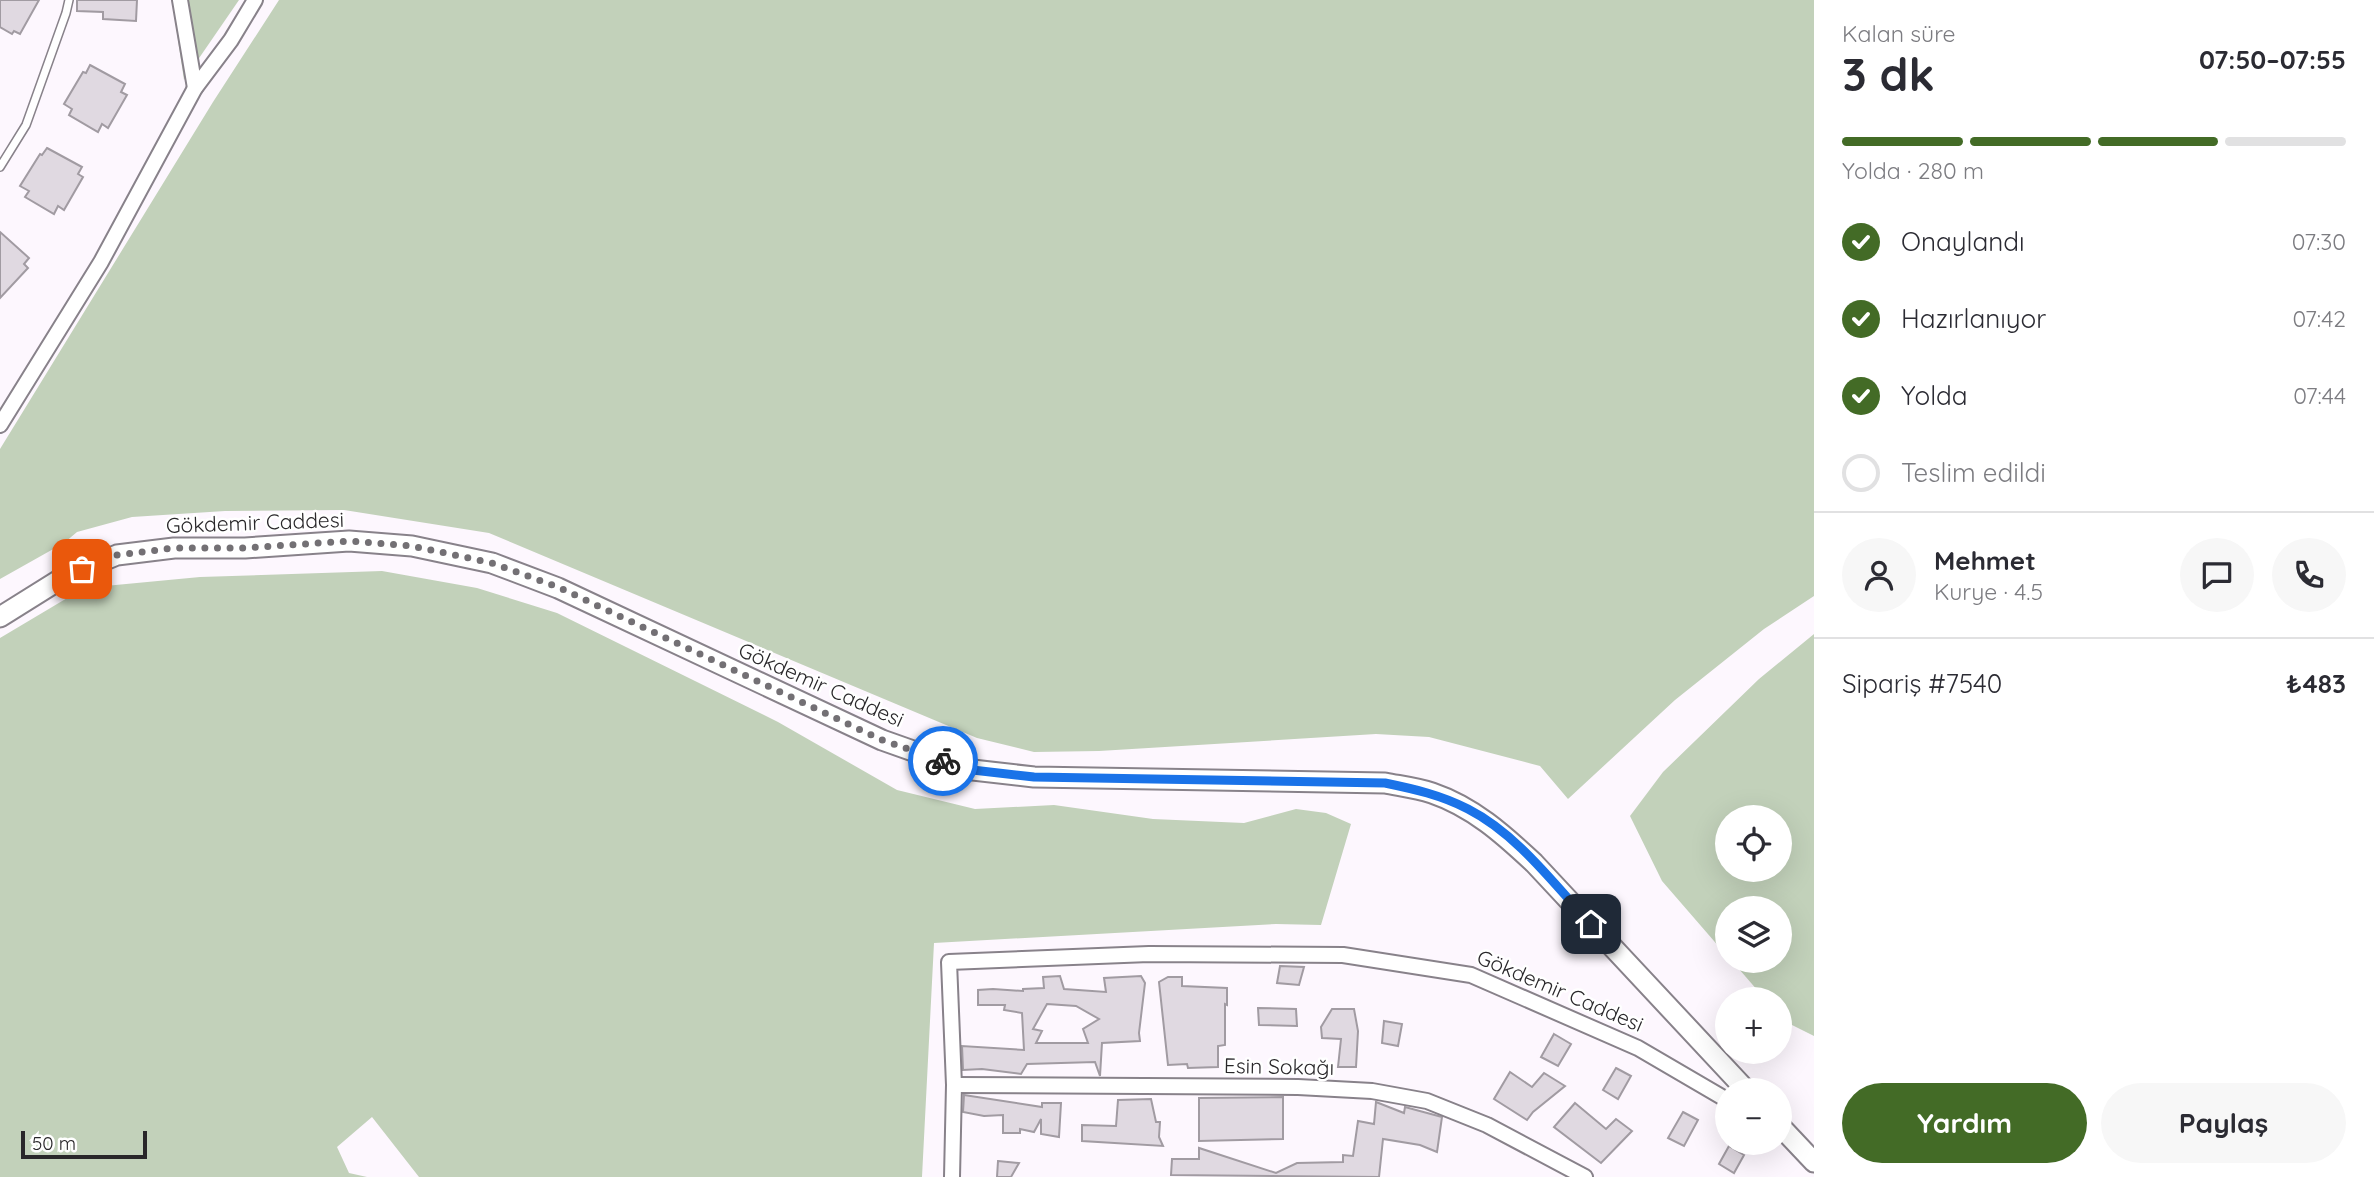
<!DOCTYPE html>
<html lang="tr">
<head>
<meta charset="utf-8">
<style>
  :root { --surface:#fff; --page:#f7f7f7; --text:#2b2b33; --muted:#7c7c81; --line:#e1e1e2; --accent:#436b26 }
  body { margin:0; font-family:Quicksand,sans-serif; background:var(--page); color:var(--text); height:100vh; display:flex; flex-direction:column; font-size:26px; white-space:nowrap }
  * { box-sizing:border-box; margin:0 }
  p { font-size:23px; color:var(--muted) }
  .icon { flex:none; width:38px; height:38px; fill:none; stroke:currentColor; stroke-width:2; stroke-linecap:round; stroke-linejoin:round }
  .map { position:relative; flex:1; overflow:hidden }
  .details { display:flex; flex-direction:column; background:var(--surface); width:560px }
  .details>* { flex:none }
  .buttons { position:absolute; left:1715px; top:805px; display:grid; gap:14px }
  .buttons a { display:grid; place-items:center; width:77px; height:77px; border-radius:50%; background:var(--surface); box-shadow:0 7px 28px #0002; font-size:35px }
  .scale { position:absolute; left:21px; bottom:18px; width:126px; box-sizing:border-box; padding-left:7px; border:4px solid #29272a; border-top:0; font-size:19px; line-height:24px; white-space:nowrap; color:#29272a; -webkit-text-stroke:5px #fff; paint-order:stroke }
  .pin { position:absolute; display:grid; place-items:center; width:60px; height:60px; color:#fff; margin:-30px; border-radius:14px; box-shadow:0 4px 10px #0006 }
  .courier { position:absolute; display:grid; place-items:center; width:70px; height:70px; margin:-35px; border:5px solid #1a73e8; border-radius:50%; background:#fff; color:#222; box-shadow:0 2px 9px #0007 }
  .head em { font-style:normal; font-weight:700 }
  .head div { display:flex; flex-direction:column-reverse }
  .head { display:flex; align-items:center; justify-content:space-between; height:119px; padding:0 28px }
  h1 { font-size:46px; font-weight:700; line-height:52px }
  .bar { display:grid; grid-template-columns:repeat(4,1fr); gap:10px 7px; align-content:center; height:84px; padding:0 28px }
  .bar i { height:9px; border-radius:5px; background:var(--line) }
  .bar .on { background:var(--accent) }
  .bar p { grid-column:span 4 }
  .line { display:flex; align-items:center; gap:18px; padding:0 28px; border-top:2px solid var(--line) }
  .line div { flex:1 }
  .round { display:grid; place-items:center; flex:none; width:74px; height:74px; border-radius:37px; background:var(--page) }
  ol { padding:0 28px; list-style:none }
  li { display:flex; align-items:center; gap:21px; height:77px }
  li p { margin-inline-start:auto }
  li .icon { padding:7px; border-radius:50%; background:var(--accent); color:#fff; stroke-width:4 }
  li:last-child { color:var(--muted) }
  li i { width:38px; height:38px; border:4px solid var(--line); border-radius:50% }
  .button { display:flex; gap:14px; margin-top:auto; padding:14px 28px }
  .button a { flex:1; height:80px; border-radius:42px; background:var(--accent); color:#fff; font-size:28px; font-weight:700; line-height:80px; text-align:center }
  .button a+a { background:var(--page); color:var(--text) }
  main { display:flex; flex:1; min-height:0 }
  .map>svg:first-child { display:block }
  .green { fill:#c2d1ba; fill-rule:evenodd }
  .building { fill:#e0d9e1; stroke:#a19ba2; stroke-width:2; fill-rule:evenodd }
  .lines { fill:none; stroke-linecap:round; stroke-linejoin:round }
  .lane-casing { stroke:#88828a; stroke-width:10 }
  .street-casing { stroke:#88828a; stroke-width:18 }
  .secondary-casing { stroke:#88828a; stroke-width:23 }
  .lane { stroke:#fff; stroke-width:7 }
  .street { stroke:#fff; stroke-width:14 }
  .secondary { stroke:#fff; stroke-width:19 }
  .done { stroke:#737074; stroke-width:7; stroke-dasharray:0 12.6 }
  .route { stroke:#1a73e8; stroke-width:9 }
  .labels { text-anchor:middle; stroke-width:5; stroke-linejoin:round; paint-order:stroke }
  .street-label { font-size:21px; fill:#29272a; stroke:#fff }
</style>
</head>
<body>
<main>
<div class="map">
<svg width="1814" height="1177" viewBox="0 0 1814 1177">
  <rect width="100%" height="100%" fill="#fdf7fe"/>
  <g class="green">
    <path d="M172,0H239L184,80Z"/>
    <path d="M279,0H1814V596L1764,629L1675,700L1568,799L1540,766L1429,737L1376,734L1099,751L1034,752L977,738L489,533L344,510L225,511L132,517L77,532L64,543L0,579V449L213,102Z"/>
    <path d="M382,571L477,588L557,613L778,722L897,790L975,809L1054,805L1153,819L1244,823L1296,809L1326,813L1351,824L1321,925L1276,924L934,943L922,1177H419L372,1117L337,1147L349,1173L367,1177H0V638L84,588L200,577Z"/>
    <path d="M1814,634V1036L1784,1021L1780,1016V999H1765L1732,961H1780V908H1727V956L1662,881L1630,816L1663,772L1759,679ZM1727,817H1780V870H1727Z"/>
  </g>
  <g class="building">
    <path d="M0,0H39L20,34L14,31L12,34L0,27Z"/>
    <path d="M77,0H137L136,21L103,19V12L77,11Z"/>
    <path d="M90,65L125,84L121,92L127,95L108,128L102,124L98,132L69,115L72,109L64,104L83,72L86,73Z"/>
    <path d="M47,148L82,167L78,174L83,177L64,210L58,206L54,214L25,197L29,191L20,186L40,154L42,155Z"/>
    <path d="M0,232L29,258L24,264L28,268L0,298Z"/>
    <path d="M1280,966L1304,967L1299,985L1277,983Z"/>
    <path d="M1060,976L1064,989L1106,992L1104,978L1141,976L1145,983L1139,1033L1140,1041L1102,1043L1100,1076L1095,1062L1027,1064L1021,1074L982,1069L963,1070L962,1046L1024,1050L1022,1013L1004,1010L1005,1005H978V990L993,989L1023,991V989L1044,988L1043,977ZM1047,1004L1076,1006L1099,1019L1083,1029L1088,1043H1036L1042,1031L1033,1029Z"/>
    <path d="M1168,977H1182V986L1227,988V1005L1225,1004V1045L1218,1046V1067L1188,1068L1187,1064L1168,1065L1159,982Z"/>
    <path d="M1258,1008L1296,1009L1297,1026L1259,1025Z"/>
    <path d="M1332,1009H1354L1358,1031L1356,1067H1338L1341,1039L1322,1038L1321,1027Z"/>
    <path d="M1384,1021L1402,1024L1398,1046L1382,1043Z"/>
    <path d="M1554,1034L1571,1044L1558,1066L1541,1057Z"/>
    <path d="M1616,1068L1631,1076L1618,1099L1603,1090Z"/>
    <path d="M1510,1072L1532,1087L1544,1073L1565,1086L1533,1112L1527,1120L1494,1099Z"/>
    <path d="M964,1095L1042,1107V1103H1061L1059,1137L1041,1134V1119L1034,1132L1020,1129V1133H1003V1115L984,1116L963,1112Z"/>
    <path d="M1283,1097V1139L1199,1141V1098Z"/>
    <path d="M1151,1099L1156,1122H1160L1159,1137L1163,1146L1082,1141V1125L1116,1126L1118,1100Z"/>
    <path d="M1376,1102L1404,1113L1405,1107L1442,1117L1437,1152L1420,1145L1383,1139L1379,1177L1171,1175L1172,1159H1199V1148L1276,1173L1297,1163L1343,1162V1155L1353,1156L1358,1121L1374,1124Z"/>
    <path d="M1575,1103L1606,1129L1616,1119L1632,1131L1601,1163L1554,1127Z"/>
    <path d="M1683,1112L1698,1120L1684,1146L1668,1138Z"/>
    <path d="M1729,1146L1744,1155L1734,1173L1719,1164Z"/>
    <path d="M998,1161L1019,1163L1011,1177H997Z"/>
  </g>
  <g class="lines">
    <g class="lane-casing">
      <path id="lane" d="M0,167L26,125L66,13L69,0"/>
    </g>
    <g class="street-casing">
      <g id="street">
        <path d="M180,0L195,88"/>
        <path d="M0,425L101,262L195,88L231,40L255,0"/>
        <path d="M954,1085L1298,1087L1372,1091L1427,1101L1487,1125L1585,1177"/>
        <path d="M952,1177L954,1085L949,962L1149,954L1343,955L1471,975L1638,1048L1727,1100"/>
      </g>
    </g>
    <g class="secondary-casing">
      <g id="secondary">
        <path d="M0,617L64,577L117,555L174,548H245L349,541L412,546L492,563L558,588L882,740L964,769L1034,777L1385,783C1400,786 1417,788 1432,793C1473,807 1503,834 1534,863L1746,1090"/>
        <path d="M1780,1126L1814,1162"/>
      </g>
    </g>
    <use href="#lane" class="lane"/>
    <use href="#street" class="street"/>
    <use href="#secondary" class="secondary"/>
  </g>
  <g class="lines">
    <path class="done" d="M82,569L117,555L174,548H245L349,541L412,546L492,563L558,587L882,740L943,761"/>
    <path class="route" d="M943,761L964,769L1034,777L1385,783C1414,789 1441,795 1468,809C1517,834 1554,884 1591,924"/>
  </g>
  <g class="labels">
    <g class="street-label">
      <text transform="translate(255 523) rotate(-2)" y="7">Gökdemir Caddesi</text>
      <text transform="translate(821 685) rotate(24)" y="7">Gökdemir Caddesi</text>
      <text transform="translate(1560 991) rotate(23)" y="7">Gökdemir Caddesi</text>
      <text transform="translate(1279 1067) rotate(1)" y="7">Esin Sokağı</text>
    </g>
  </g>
</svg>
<div class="buttons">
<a><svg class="icon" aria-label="locate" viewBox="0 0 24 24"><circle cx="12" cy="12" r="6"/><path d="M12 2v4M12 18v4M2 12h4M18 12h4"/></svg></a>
<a><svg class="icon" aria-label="layers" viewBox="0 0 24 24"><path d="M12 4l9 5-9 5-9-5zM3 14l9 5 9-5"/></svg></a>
<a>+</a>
<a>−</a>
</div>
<div class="scale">50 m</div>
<div class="pin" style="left:82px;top:569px;background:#ea580c"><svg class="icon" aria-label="bag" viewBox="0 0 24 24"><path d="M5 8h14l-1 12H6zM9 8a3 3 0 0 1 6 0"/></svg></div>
<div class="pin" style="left:1591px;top:924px;background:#1f2937"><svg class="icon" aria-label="home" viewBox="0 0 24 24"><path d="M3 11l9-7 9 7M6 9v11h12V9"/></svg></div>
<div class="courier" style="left:943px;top:761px"><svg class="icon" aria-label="bike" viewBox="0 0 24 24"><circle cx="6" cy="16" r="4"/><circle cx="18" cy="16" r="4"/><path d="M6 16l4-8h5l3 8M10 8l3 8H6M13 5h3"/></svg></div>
</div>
<section class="details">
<div class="head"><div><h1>3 dk</h1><p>Kalan süre</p></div><em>07:50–07:55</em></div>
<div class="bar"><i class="on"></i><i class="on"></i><i class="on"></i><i></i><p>Yolda · 280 m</p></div>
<ol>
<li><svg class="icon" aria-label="check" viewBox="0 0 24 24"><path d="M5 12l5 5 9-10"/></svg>Onaylandı<p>07:30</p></li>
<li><svg class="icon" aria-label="check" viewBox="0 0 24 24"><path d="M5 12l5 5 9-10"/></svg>Hazırlanıyor<p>07:42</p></li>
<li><svg class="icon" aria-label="check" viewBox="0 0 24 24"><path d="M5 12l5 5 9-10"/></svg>Yolda<p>07:44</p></li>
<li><i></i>Teslim edildi</li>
</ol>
<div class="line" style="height:126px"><a class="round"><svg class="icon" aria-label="person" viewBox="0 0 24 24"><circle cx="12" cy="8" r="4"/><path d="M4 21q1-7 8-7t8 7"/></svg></a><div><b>Mehmet</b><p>Kurye · 4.5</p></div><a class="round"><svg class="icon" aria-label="chat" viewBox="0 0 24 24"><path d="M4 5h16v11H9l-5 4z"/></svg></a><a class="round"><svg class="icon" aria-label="phone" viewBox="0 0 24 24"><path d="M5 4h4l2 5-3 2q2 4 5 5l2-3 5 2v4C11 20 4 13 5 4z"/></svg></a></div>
<div class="line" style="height:91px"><div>Sipariş #7540</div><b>₺483</b></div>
<div class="button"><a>Yardım</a><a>Paylaş</a></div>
</section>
</main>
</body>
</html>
